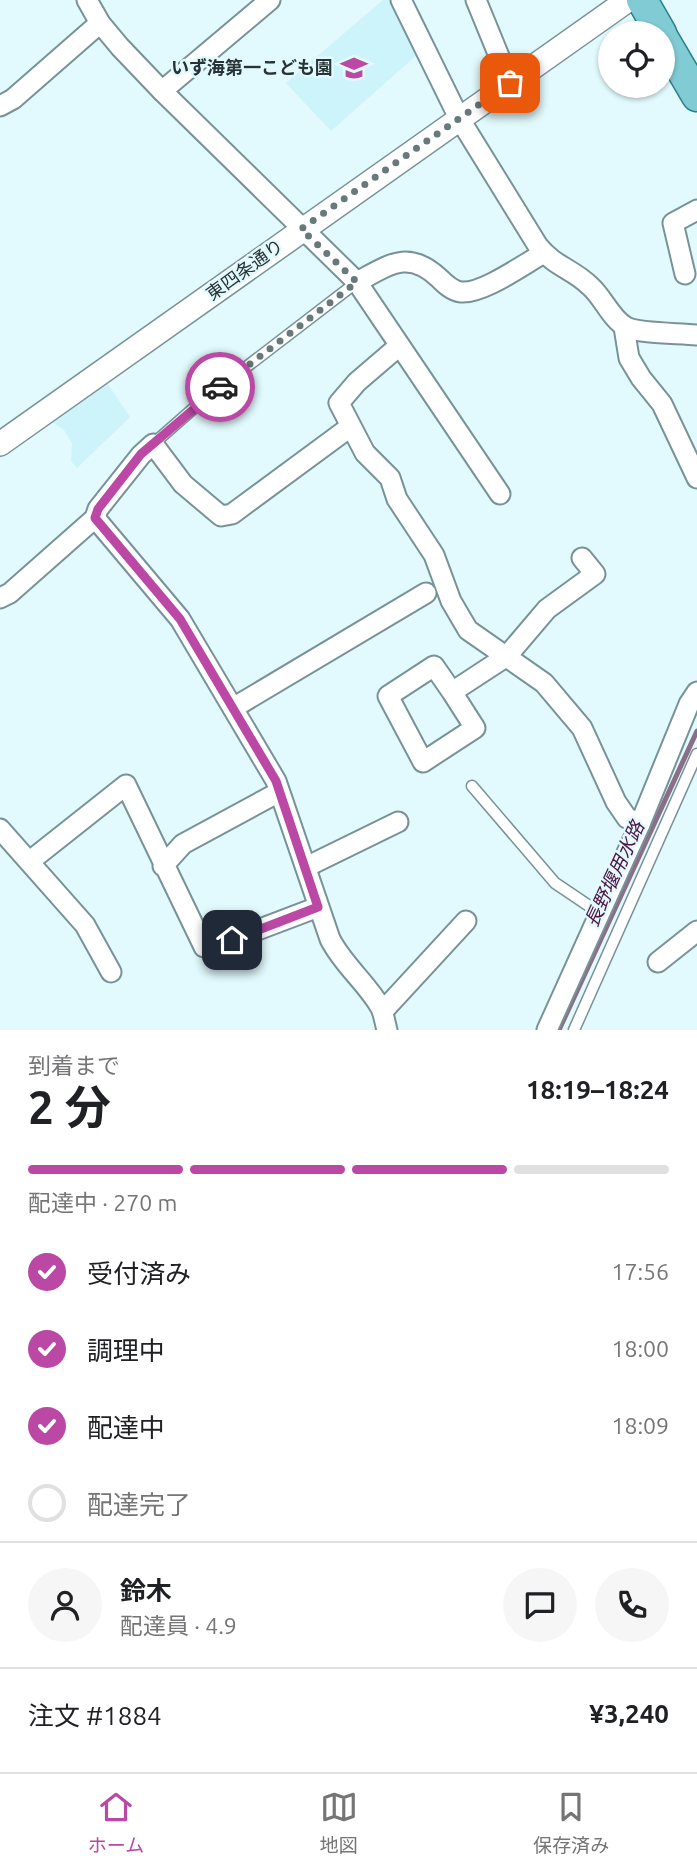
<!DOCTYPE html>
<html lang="ja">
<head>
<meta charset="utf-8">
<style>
  :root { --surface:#fff; --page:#f6f6f6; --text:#202124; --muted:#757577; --line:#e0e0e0; --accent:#ba48a4 }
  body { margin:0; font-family:Ubuntu,"Noto Sans JP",sans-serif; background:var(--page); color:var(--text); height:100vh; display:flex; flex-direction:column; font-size:26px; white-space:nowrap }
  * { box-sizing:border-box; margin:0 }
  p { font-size:23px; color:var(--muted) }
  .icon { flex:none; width:38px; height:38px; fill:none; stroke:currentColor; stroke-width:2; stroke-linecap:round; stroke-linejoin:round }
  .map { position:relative; height:1030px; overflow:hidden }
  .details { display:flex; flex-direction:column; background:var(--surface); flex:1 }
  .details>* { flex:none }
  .buttons { position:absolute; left:598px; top:21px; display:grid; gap:14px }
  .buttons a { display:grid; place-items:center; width:77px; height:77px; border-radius:50%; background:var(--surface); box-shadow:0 2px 5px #0004; font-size:35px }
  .pin { position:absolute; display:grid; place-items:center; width:60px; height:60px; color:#fff; margin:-30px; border-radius:14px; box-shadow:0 4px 10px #0006 }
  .courier { position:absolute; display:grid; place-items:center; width:70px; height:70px; margin:-35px; border:5px solid #ba48a4; border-radius:50%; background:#fff; color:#222; box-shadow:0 2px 9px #0007 }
  .head em { font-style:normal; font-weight:700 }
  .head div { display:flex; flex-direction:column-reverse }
  .head { display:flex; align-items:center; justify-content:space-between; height:119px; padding:0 28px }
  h1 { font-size:46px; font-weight:700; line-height:52px }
  .bar { display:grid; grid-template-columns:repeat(4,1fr); gap:10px 7px; align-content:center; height:84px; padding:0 28px }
  .bar i { height:9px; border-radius:5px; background:var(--line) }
  .bar .on { background:var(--accent) }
  .bar p { grid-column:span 4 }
  .line { display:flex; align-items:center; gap:18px; padding:0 28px; border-top:2px solid var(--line) }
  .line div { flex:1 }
  .round { display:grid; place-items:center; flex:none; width:74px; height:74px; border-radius:37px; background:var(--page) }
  ol { padding:0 28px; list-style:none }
  li { display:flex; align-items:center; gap:21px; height:77px }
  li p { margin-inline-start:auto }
  li .icon { padding:7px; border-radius:50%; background:var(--accent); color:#fff; stroke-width:4 }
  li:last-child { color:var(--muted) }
  li i { width:38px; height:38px; border:4px solid var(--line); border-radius:50% }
  .tab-bar { display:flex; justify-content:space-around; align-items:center; height:98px; border-top:2px solid var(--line); background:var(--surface); font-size:19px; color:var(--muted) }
  .tab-bar a { display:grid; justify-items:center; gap:4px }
  .tab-bar .on { color:var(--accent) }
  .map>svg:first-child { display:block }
  .built { fill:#ccf4fa }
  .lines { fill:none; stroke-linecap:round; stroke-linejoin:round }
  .stream { stroke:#8b6e87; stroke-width:5 }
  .service-casing { stroke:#789398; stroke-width:13 }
  .minor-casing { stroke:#789398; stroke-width:23 }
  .tertiary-casing { stroke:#789398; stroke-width:26 }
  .primary-casing { stroke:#2a7f8a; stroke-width:33 }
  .service { stroke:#fff; stroke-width:10 }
  .minor { stroke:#fff; stroke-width:19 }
  .tertiary { stroke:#fff; stroke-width:23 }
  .primary { stroke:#80cbd4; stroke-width:30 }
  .done { stroke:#68797b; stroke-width:7; stroke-dasharray:0 12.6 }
  .route { stroke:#ba48a4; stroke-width:9 }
  .labels { text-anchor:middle; stroke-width:5; stroke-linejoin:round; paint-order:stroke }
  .poi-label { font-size:18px; font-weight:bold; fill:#273335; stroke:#e2fafd; text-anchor:end }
  .street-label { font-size:18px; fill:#273335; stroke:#e2fafd }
  .water-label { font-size:19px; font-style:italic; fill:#4d1342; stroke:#e2fafd }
</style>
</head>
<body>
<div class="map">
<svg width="697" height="1030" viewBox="0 0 697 1030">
  <rect width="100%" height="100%" fill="#e2fafd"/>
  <g class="built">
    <path d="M383,0H395L420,52L331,131L286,83Z"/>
    <path d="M105,380L130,417L77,468L71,461L72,443L64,430L50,420Z"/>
  </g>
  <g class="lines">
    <path class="stream" d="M559,1030L697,731"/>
    <g class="service-casing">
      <g id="service">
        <path d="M153,444L202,401L357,282"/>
        <path d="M472,786L555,883L601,914"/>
        <path d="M574,1030L697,754"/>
      </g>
    </g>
    <g class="minor-casing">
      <g id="minor">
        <path d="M87,0L100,23L120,47L162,91L357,282L500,494"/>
        <path d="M401,0L459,118L538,246C555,267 573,269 590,286C603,297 611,319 626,327C639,334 680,333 697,335"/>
        <path d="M476,0L510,83"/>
        <path d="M162,91L270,0"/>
        <path d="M0,106L13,99L100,23"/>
        <path d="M685,274L673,223L697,210"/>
        <path d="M357,282C389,265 408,249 439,278C445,284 452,291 461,292C483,294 524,264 544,253"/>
        <path d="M624,327L629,358L641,378L662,404L697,478"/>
        <path d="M399,346L357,382L339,403L365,453L390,478L397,499L434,555L451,601L468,630L544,683L582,728L616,802L627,818L640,824"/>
        <path d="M95,518L180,619L276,781L330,939C343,965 367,983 381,1008C384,1015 385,1023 387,1030"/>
        <path d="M0,598L10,593L95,518L98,509L141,455L153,444L183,484L221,516L232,514L350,427"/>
        <path d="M452,692L434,666L388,696L423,762L475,728L452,692L507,656L547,609L595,574L582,558"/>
        <path d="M233,708L426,593"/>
        <path d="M0,829L85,925L111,972"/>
        <path d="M30,861L126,785L204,947L210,948L318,907"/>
        <path d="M163,866L183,844L279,792"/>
        <path d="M306,867L398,822"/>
        <path d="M658,962L697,931"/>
        <path d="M383,1011L466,921"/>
        <path d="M547,1030L640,824L689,704L697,692"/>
      </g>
    </g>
    <g class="tertiary-casing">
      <path id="tertiary" d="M0,444L628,0"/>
    </g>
    <g class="primary-casing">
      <g id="primary">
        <path d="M642,0L661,33"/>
        <path d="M663,38L697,96"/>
      </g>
    </g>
    <use href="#service" class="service"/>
    <use href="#minor" class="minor"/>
    <use href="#tertiary" class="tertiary"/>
    <use href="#primary" class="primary"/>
  </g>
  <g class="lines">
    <path class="done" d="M220,387L357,282L301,229L510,83"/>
    <path class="route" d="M220,387L141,454L98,509L95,518L180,619L276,781L318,907L232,940"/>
  </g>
  <defs>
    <g id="school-bare" transform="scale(2.1)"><path d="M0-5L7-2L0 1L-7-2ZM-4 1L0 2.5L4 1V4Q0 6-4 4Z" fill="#ba48a4" stroke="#e2fafd" stroke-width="2.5" paint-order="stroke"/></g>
  </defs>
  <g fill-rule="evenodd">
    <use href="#school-bare" x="354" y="68"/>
  </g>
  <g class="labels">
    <g class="poi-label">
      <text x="333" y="74">いず海第一こども園</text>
    </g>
    <g class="street-label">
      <text transform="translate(245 270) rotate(-36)" y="6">東四条通り</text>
    </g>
    <g class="water-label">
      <text transform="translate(614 874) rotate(-65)" y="7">長野堰用水路</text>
    </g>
  </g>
</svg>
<div class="buttons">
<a><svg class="icon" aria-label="locate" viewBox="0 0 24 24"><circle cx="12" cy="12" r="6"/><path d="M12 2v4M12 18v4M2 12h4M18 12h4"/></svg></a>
</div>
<div class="pin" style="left:510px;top:83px;background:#ea580c"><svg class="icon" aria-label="bag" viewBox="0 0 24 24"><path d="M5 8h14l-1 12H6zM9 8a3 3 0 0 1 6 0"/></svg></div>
<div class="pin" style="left:232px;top:940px;background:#1f2937"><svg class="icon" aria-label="home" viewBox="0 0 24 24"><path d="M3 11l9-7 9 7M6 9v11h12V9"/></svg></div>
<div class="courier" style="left:220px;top:387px"><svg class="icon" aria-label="car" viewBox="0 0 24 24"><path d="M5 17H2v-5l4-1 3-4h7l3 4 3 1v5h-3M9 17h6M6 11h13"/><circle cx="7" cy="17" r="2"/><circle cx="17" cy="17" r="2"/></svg></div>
</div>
<section class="details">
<div class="head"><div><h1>2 分</h1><p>到着まで</p></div><em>18:19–18:24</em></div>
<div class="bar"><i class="on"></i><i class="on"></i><i class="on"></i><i></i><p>配達中 · 270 m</p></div>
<ol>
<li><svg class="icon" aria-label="check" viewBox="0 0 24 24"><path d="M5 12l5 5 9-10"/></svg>受付済み<p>17:56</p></li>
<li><svg class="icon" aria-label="check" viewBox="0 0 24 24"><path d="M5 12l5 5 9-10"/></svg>調理中<p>18:00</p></li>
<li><svg class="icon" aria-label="check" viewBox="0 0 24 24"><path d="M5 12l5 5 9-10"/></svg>配達中<p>18:09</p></li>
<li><i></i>配達完了</li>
</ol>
<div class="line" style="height:126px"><a class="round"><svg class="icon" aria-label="person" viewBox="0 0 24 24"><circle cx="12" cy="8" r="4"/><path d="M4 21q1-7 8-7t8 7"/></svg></a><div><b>鈴木</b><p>配達員 · 4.9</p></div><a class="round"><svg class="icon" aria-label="chat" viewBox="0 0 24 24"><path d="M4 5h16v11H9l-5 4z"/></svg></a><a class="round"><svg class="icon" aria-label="phone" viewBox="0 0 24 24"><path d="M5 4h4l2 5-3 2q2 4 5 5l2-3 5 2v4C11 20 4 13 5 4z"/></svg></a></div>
<div class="line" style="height:91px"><div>注文 #1884</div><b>¥3,240</b></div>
</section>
<nav class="tab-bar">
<a class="on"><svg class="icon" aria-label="home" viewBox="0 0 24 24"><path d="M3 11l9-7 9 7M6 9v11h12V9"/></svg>ホーム</a>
<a><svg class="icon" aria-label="map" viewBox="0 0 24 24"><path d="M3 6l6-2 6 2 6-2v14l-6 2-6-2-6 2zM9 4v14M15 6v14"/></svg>地図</a>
<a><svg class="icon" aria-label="saved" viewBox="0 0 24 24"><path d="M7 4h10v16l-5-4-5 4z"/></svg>保存済み</a>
</nav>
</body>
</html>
